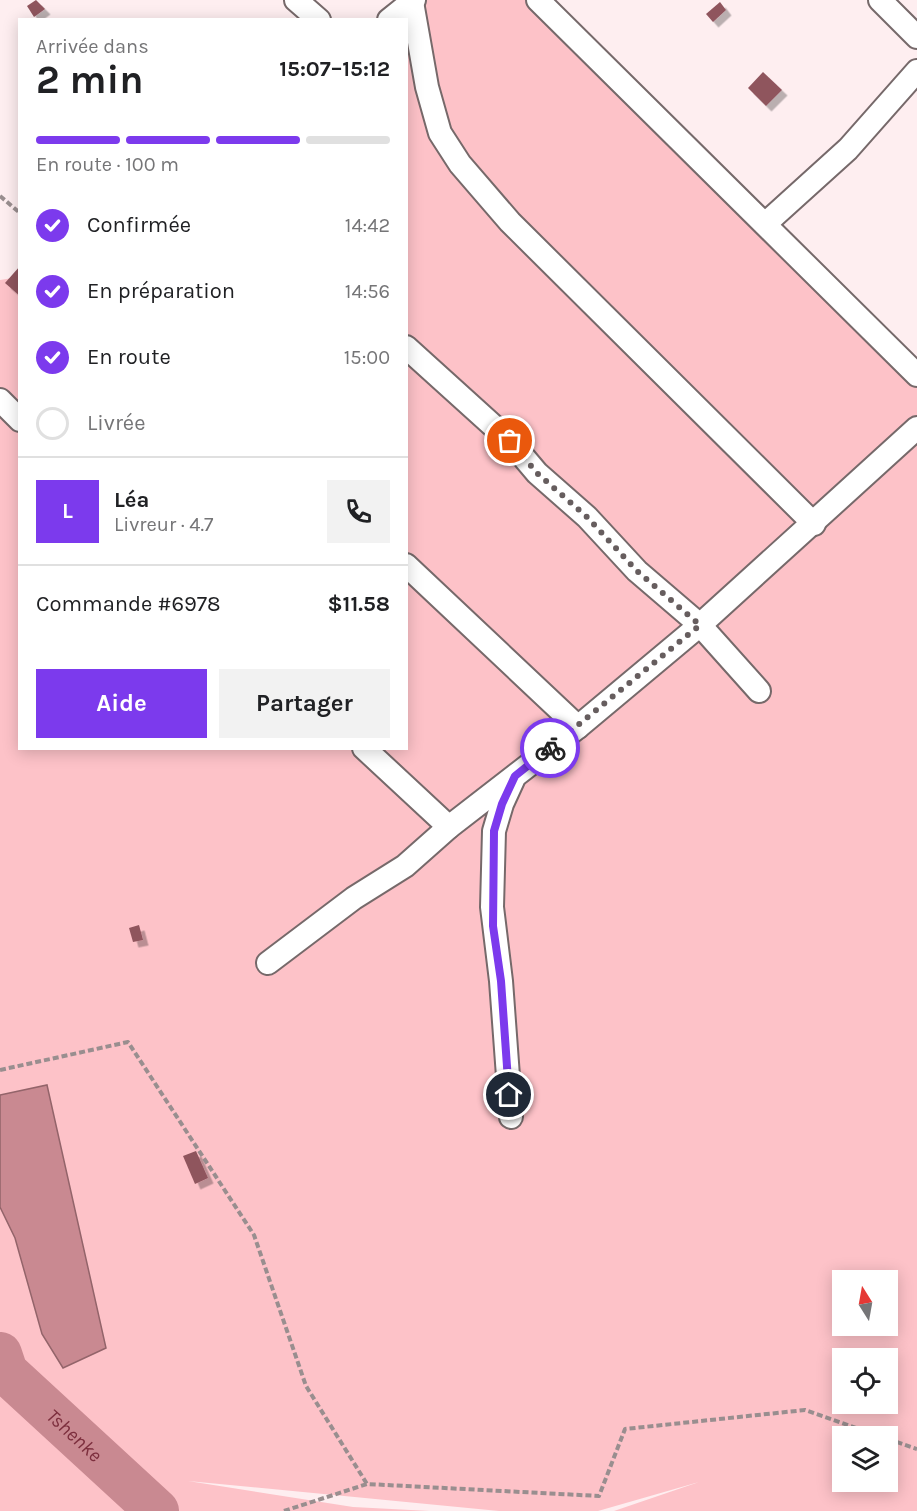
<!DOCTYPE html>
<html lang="fr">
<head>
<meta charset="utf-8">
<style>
  :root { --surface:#fff; --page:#f2f2f2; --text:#202124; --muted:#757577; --line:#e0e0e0; --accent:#7c3aed }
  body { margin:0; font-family:Karla,sans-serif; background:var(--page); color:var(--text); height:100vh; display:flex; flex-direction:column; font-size:22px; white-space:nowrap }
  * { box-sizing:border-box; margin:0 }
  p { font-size:20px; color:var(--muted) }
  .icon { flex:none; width:33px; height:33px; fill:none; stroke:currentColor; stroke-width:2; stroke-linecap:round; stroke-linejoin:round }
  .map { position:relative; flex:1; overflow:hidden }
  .sheet { position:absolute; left:18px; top:18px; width:390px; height:732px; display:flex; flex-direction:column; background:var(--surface); border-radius:0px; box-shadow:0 3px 15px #0003 }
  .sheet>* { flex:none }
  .needle { width:39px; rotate:349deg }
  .tools { position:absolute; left:832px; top:1270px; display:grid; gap:12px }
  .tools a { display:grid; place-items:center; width:66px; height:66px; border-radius:0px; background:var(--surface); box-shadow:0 3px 15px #0003; font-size:30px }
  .pin { position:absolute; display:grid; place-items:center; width:51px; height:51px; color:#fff; margin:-26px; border:3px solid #fff; border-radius:50%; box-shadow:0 2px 6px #0007 }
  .courier { position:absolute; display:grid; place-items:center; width:60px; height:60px; margin:-30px; border:4px solid #7c3aed; border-radius:50%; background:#fff; color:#222; box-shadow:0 2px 8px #0007 }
  .summary em { font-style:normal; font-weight:700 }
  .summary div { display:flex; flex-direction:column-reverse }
  .summary { display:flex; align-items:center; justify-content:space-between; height:102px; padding:0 18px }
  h1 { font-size:39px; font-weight:700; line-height:45px }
  .bar { display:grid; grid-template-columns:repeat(4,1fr); gap:9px 6px; align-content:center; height:72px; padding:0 18px }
  .bar i { height:8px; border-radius:4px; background:var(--line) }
  .bar .active { background:var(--accent) }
  .bar p { grid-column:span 4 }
  .line { display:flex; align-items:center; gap:15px; padding:0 18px; border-top:2px solid var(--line) }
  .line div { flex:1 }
  .round { display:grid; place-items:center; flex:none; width:63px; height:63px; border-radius:0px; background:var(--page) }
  ol { padding:0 18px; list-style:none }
  li { display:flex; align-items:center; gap:18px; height:66px }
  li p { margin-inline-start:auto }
  li .icon { padding:6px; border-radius:50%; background:var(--accent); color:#fff; stroke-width:4 }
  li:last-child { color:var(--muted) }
  li i { width:33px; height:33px; border:3px solid var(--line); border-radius:50% }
  .primary-button { display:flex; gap:12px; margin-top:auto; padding:12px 18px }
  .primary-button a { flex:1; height:69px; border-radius:0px; background:var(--accent); color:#fff; font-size:24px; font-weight:700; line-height:69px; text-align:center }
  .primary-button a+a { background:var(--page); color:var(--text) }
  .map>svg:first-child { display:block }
  .green { fill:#fdc2c8; fill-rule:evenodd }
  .water { fill:#c98991; stroke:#93646a; stroke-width:1.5 }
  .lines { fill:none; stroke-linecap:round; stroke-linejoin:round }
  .river { stroke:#c98991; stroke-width:44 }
  .building { fill:#8f545d; filter:url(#shadow) }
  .street-casing { stroke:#76696a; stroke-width:26 }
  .path { stroke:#998e8f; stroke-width:4; stroke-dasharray:6 3; stroke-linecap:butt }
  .street { stroke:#fff; stroke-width:22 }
  .done { stroke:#665d5e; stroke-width:6; stroke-dasharray:0 10.8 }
  .route { stroke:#7c3aed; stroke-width:8 }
  .labels { text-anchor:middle; stroke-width:5; stroke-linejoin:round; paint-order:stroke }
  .water-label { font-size:20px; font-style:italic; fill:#7d2f3e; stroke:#feeef0 }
</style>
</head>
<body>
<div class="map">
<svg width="917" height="1511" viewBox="0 0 917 1511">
  <defs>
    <filter id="shadow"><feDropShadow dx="5.5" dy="5.5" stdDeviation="0" flood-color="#0004"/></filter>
  </defs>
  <rect width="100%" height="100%" fill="#feeef0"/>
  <path class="green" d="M414,0H538L917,375V1511H614L699,1482L598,1511H499L188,1481L353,1507L430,1511H0V280L19,277L20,748H406V20ZM843,1281H888V1326H843ZM843,1359H888V1404H843ZM843,1437H888V1482H843Z"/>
  <path class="water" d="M47,1085L106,1348L63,1368L42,1334L15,1238L0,1207V1095Z"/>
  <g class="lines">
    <path class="river" id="s1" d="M0,1354L6,1372L157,1511"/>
  </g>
  <g class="building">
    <path d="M36,0L45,9L34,17L27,6Z"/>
    <path d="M720,2L726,10L713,22L706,14Z"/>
    <path d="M763,72L782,90L766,106L748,88Z"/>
    <path d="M20,266V296L5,283Z"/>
    <path d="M139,925L143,940L133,942L129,928Z"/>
    <path d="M196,1151L208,1178L195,1184L183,1156Z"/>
  </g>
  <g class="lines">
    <g class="street-casing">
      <g id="street">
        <path d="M296,0L319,20"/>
        <path d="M538,0L917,375"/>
        <path d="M880,0L917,37"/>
        <path d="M412,2L427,87L440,133L460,164L510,222L814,524"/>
        <path d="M389,20L414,0"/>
        <path d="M765,224L848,149L917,71"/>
        <path d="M406,347L510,441L537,473L587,517L637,571L700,625L759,691"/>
        <path d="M0,400L20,420"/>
        <path d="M406,565L578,727"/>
        <path d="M364,748L449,827"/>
        <path d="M268,963L354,898L405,866L449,827L578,727L700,625L917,428"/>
        <path d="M511,1117L501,981L492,907L494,831L502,804L513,780"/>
      </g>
    </g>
    <g class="path">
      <path d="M0,196L20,213"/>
      <path d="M0,1070L128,1042L254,1235L306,1386L367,1484"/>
      <path d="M888,1439L917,1449"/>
      <path d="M284,1511L367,1484L599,1496L625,1429L805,1410L882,1437"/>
    </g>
    <use href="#street" class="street"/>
  </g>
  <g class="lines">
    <path class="done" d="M510,441L537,473L587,517L637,571L700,625L550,748"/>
    <path class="route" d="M509,1095L501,981L493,926L494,831L502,804L515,776L550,748"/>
  </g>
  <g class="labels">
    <g class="water-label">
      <text dy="7" stroke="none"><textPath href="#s1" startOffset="112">Tshenke</textPath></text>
    </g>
  </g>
</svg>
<div class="tools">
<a><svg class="needle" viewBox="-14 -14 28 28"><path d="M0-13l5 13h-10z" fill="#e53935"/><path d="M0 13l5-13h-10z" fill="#757577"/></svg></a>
<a><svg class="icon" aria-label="locate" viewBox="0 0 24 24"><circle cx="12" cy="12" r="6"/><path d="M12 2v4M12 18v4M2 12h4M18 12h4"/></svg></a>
<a><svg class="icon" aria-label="layers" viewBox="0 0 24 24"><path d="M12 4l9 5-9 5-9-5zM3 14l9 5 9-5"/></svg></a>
</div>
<div class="pin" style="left:510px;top:441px;background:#ea580c"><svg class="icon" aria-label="bag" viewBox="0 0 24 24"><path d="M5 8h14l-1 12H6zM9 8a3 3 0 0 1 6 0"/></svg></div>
<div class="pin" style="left:509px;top:1095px;background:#1f2937"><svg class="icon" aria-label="home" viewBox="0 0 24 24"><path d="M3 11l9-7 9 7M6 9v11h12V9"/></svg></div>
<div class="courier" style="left:550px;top:748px"><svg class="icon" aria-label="bike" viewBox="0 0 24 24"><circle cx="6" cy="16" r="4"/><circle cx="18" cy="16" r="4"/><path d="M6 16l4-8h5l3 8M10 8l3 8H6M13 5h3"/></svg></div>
<section class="sheet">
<div class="summary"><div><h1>2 min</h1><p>Arrivée dans</p></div><em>15:07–15:12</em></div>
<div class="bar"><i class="active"></i><i class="active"></i><i class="active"></i><i></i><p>En route · 100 m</p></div>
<ol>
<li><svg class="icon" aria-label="check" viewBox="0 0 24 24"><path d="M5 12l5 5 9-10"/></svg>Confirmée<p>14:42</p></li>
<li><svg class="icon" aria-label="check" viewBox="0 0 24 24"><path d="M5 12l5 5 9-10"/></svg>En préparation<p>14:56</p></li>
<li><svg class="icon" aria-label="check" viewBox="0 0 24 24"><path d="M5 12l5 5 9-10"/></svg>En route<p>15:00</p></li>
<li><i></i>Livrée</li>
</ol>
<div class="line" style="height:108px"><b class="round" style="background:var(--accent);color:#fff">L</b><div><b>Léa</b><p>Livreur · 4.7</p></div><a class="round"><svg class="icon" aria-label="phone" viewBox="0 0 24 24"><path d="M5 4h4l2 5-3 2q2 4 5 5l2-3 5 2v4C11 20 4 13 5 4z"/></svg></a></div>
<div class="line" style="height:78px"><div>Commande #6978</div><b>$11.58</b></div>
<div class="primary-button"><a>Aide</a><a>Partager</a></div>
</section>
</div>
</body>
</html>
